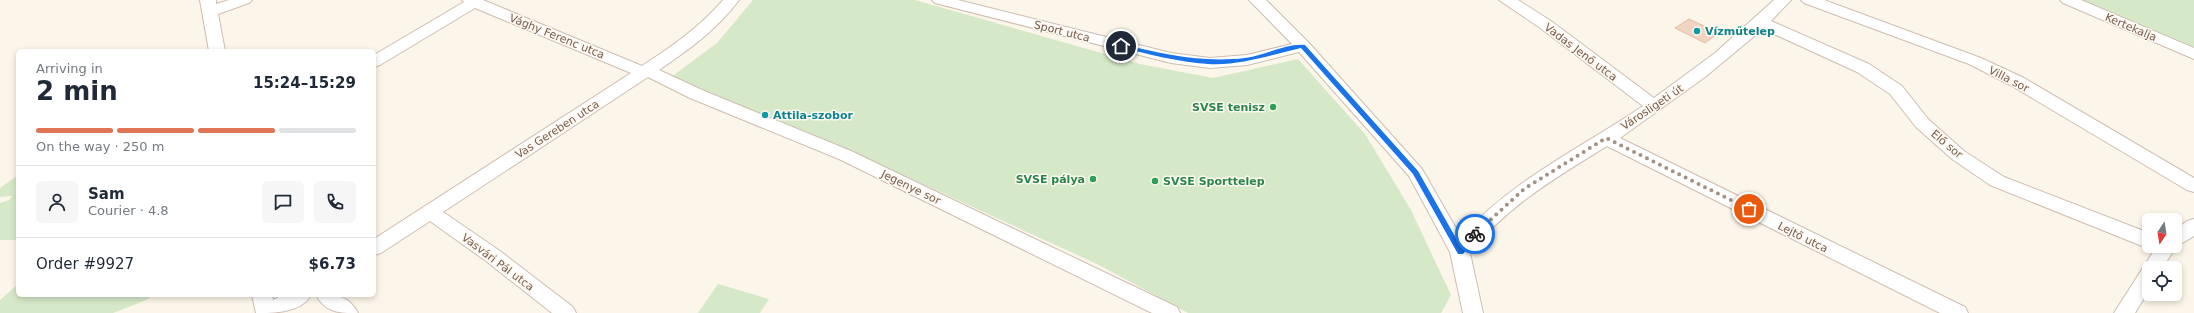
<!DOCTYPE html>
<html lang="en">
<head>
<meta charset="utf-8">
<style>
  :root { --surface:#fff; --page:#f6f6f7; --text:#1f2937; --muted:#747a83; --line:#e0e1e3; --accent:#df7555 }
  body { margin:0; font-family:"DejaVu Sans",sans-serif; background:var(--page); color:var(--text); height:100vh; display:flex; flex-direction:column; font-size:15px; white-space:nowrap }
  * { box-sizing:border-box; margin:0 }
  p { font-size:13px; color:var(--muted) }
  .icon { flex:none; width:22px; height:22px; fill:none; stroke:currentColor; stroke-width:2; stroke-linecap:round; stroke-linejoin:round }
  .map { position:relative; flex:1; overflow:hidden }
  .drawer { position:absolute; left:16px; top:49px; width:360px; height:248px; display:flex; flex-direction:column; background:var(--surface); border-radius:6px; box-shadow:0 2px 6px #0003 }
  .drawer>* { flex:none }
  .needle { width:26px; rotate:192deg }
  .fabs { position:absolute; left:2142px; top:213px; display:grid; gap:8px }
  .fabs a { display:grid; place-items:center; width:40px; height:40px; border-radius:6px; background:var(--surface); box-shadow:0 2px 6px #0003; font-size:20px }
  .pin { position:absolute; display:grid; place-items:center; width:34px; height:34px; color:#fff; margin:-17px; border:2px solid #fff; border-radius:50%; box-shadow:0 1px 4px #0007 }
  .courier { position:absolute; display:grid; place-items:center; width:40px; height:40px; margin:-20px; border:3px solid #1a73e8; border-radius:50%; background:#fff; color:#222; box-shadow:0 1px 5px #0007 }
  .overview em { font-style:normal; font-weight:700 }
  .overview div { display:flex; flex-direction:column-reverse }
  .overview { display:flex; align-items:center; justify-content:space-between; height:68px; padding:0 20px }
  h1 { font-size:26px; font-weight:700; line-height:30px }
  .bar { display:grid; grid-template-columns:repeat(4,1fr); gap:6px 4px; align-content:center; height:48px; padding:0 20px }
  .bar i { height:5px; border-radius:3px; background:var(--line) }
  .bar .active { background:var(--accent) }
  .bar p { grid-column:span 4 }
  .line { display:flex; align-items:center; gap:10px; padding:0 20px; border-top:1px solid var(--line) }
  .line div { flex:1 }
  .round { display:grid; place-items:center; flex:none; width:42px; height:42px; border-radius:6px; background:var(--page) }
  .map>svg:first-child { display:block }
  .green { fill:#d5e9c8 }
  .building { fill:#f0d5c2; stroke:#e2bca3 }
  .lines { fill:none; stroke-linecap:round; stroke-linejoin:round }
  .minor-casing { stroke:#cebdb0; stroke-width:2 }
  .minor { fill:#fff; fill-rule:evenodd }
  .route { fill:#1a73e8 }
  .done { stroke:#a49284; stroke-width:4; stroke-dasharray:0 7.2 }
  .culture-dot { fill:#0f9aa8; stroke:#fef9f0; stroke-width:1.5 }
  .leisure-dot { fill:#2e9e5b; stroke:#fef9f0; stroke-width:1.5 }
  .labels { text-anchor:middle; stroke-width:3; stroke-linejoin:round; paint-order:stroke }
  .street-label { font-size:11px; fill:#755c4e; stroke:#fef9f0 }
  .culture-label { font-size:11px; font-weight:bold; fill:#0d838f; stroke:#fef9f0; text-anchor:start }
  .leisure-label { font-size:11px; font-weight:bold; fill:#27864d; stroke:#fef9f0; text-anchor:end }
</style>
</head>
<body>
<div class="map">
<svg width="2194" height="313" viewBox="0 0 2194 313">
  <rect width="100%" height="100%" fill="#fcf5e9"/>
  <g class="green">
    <path d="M753,0H915L1140,64L1213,78L1298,59L1365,134L1411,210L1451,295L1441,313H1188L1099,265L855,153L671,77L717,43Z"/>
    <path d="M2075,0H2194V50Z"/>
    <path d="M18,175V240H0V203L9,200L12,196L0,197V188Z"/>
    <path d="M18,284V295H154L144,301L113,313H0V300Z"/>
    <path d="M718,284L769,299L760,313H698Z"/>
  </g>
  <path class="building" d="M1689,19L1719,33L1705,43L1675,28Z"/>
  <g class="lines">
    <g class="minor-casing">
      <g id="minor">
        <path d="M200,0H216V4L229,0H252L249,3L218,14L225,51H209Z"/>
        <path d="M462,0H483L642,66C671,47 700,27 723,0H739C718,29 688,50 659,70L702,90L851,151L1177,307L1180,313H1152L839,159L690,98L648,77L443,212L500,251L573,307L576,313H552L486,261L430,221L381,253L374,255V239L631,73L475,8L380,65L374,67V55L464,2Z"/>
        <path d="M932,0H958L1171,53L1210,58L1247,55L1292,44L1249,0H1266L1309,43L1422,169L1461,237C1512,180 1581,148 1643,106L1539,27L1499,0H1518L1551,21L1654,98L1715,53L1774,0H1791L1771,21L1869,64L1902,86L1928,119L1964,151L2004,177L2149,233V246H2155L2149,248L2142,246L1990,185L1952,159L1916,127L1890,94L1857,72L1763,29L1705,77L1620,138L1965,307L1968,313H1940L1607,146C1557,177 1508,205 1470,253L1483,313H1463L1450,252L1409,176L1299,52L1247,65L1210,68L1171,63L935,3Z"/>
        <path d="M1801,0H1824L1981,58L2024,78L2194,178V192L2187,190L2012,86L1969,64L1804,3Z"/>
        <path d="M2060,0H2081L2194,48V59L2063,3Z"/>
        <path d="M2194,219V236L2177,246L2162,268H2149V290L2135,313H2114L2157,246H2175V230L2187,221Z"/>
        <path d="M252,295H272L273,300L283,295H311C301,313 274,313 256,313Z"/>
        <path d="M316,295C335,295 348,294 358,313C339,313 326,313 316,295Z"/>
      </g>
    </g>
    <use href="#minor" class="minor"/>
  </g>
  <path class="route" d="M1121,44C1163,54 1202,63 1245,58C1263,56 1287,43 1305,45L1418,171L1461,247L1473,232L1479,234L1463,254H1458L1413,174L1301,48C1271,55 1240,66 1208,64C1178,62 1148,54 1119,47Z"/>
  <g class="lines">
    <path class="done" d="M1475,234L1524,189L1606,138L1749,209"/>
  </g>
  <g class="culture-dot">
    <circle cx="1697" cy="31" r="4"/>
    <circle cx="765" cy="115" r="4"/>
  </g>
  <g class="leisure-dot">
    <circle cx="1273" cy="107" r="4"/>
    <circle cx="1093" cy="179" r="4"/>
    <circle cx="1155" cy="181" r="4"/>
  </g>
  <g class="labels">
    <g class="street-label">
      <text transform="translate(2131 27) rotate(23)" y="4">Kertekalja</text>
      <text transform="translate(1062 31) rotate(14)" y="4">Sport utca</text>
      <text transform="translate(557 36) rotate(22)" y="4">Vághy Ferenc utca</text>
      <text transform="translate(1581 52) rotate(37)" y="4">Vadas Jenő utca</text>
      <text transform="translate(2009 79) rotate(27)" y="4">Villa sor</text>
      <text transform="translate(1652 107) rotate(-34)" y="4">Városligeti út</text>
      <text transform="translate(557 129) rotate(-33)" y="4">Vas Gereben utca</text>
      <text transform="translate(1947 144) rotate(40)" y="4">Elő sor</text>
      <text transform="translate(911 187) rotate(26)" y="4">Jegenye sor</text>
      <text transform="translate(1803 237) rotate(27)" y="4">Lejtő utca</text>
      <text transform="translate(498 262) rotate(37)" y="4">Vasvári Pál utca</text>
    </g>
    <g class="culture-label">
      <text x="1705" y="35">Vízműtelep</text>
      <text x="773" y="119">Attila-szobor</text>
    </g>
    <g class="leisure-label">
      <text x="1265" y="111">SVSE tenisz</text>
      <text x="1085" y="183">SVSE pálya</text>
      <text x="1163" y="185" text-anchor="start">SVSE Sporttelep</text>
    </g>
  </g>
</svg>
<div class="fabs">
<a><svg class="needle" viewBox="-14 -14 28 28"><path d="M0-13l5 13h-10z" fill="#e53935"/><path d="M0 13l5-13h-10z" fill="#747a83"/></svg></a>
<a><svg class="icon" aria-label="locate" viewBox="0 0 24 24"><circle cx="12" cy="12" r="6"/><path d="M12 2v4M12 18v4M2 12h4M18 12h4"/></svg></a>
</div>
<div class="pin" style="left:1749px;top:209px;background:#ea580c"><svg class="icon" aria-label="bag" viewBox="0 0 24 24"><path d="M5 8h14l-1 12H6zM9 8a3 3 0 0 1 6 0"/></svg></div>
<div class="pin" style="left:1121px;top:46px;background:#1f2937"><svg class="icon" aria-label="home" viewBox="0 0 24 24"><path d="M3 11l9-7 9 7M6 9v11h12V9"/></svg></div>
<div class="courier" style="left:1475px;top:234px"><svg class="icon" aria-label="bike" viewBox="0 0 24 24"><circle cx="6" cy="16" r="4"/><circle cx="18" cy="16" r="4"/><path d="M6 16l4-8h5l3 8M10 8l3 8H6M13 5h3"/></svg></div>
<section class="drawer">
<div class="overview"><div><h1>2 min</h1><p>Arriving in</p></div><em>15:24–15:29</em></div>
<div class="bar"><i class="active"></i><i class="active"></i><i class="active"></i><i></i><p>On the way · 250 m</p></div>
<div class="line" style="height:72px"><a class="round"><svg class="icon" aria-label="person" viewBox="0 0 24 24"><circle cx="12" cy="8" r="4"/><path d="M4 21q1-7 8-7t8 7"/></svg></a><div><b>Sam</b><p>Courier · 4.8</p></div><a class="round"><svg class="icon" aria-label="chat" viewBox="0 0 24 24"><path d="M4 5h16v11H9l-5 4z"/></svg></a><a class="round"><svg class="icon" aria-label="phone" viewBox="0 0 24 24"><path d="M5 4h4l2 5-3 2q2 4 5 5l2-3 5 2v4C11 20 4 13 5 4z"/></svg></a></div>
<div class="line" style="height:52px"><div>Order #9927</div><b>$6.73</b></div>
</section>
</div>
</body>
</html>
